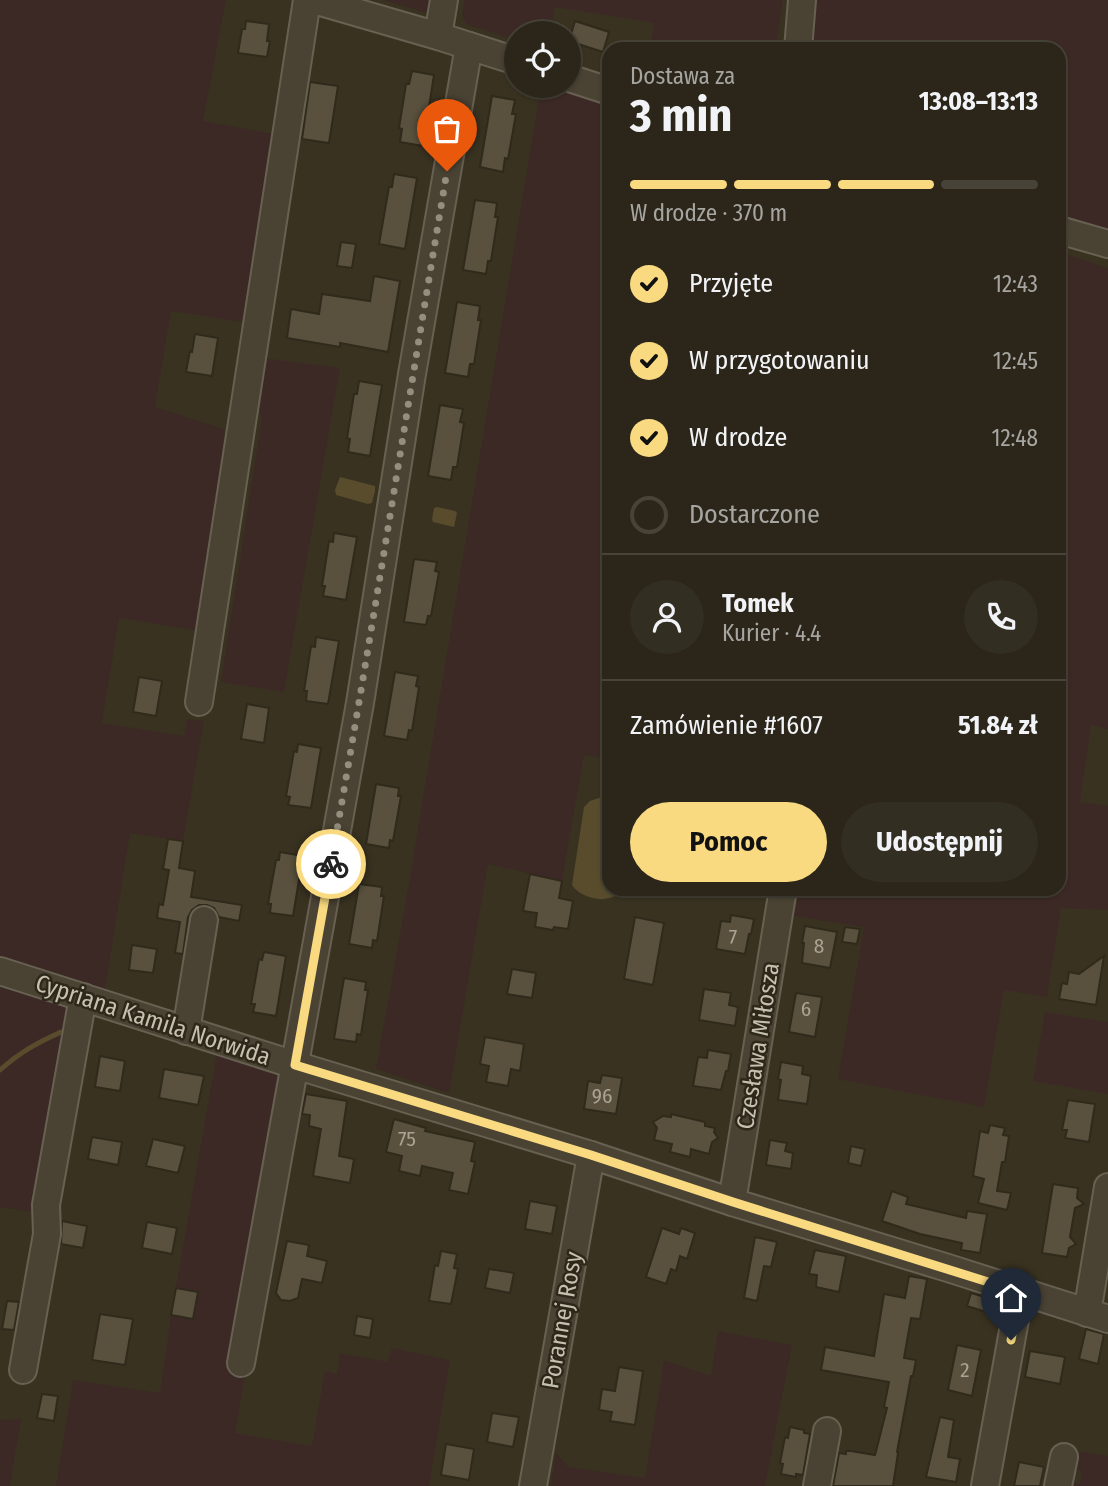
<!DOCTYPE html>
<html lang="pl">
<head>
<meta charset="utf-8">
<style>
  :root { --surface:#2b2619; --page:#332e22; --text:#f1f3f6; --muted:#a6a5a2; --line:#474338; --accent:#f9da81 }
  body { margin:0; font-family:"Fira Sans Condensed",sans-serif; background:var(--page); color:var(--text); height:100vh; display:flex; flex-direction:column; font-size:26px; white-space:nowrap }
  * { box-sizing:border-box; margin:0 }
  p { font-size:23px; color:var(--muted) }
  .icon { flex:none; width:38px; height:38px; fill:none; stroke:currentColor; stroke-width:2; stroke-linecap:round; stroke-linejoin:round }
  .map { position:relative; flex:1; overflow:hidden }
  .panel { position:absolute; left:602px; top:42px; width:464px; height:854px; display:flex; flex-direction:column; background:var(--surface); border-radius:21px; box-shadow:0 2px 5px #0004,0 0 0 2px var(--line) }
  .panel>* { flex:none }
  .buttons { position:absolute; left:504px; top:21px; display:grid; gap:14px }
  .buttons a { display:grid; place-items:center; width:77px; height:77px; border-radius:50%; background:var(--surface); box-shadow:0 2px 5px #0004,0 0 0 2px var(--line); font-size:35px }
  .pin { position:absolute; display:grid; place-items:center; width:60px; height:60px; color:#fff; margin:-72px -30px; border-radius:50% 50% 50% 0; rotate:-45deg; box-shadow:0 0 7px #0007 }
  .pin .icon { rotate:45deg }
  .courier { position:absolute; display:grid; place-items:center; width:70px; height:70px; margin:-35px; border:5px solid #f9da81; border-radius:50%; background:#fff; color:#222; box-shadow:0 2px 9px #0007 }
  .summary em { font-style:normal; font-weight:700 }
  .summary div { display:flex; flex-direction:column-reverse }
  .summary { display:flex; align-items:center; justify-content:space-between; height:119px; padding:0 28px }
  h1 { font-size:46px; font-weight:700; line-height:52px }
  .bar { display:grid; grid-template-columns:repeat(4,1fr); gap:10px 7px; align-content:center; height:84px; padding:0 28px }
  .bar i { height:9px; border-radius:5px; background:var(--line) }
  .bar .on { background:var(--accent) }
  .bar p { grid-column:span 4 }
  .line { display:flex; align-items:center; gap:18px; padding:0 28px; border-top:2px solid var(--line) }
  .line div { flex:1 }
  .round { display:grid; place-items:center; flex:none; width:74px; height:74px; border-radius:37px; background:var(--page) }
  ol { padding:0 28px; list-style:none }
  li { display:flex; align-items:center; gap:21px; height:77px }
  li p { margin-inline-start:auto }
  li .icon { padding:7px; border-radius:50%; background:var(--accent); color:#111; stroke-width:4 }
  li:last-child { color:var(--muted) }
  li i { width:38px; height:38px; border:4px solid var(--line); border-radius:50% }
  .cta { display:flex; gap:14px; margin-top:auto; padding:14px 28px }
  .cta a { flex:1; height:80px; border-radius:42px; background:var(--accent); color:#111; font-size:28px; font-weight:700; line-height:80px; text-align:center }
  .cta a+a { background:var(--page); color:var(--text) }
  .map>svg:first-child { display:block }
  .green { fill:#3c2925 }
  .water { fill:#584c2d }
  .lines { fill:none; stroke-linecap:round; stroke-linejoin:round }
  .stream { stroke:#584c2d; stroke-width:5 }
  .building { fill:#59513d; stroke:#302a1c; stroke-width:2 }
  .minor-casing { stroke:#676152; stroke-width:30 }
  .minor { stroke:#4a4334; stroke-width:26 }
  .done { stroke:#958e7d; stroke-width:7; stroke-dasharray:0 12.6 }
  .route { stroke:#f9da81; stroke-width:9 }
  .labels { text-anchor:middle; stroke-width:5; stroke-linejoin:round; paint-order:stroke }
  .number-label { font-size:21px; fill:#aba492 }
  .street-label { font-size:24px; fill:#c6c0af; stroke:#2e281a }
</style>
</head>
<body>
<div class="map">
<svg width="1108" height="1486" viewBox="0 0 1108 1486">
  <rect width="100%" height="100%" fill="#393221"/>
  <g class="green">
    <path d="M0,0H226L203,121L273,134L242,322L171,311L155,407L224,429L226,473L200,631L119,618L102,723L184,736L187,719L204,721L183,841L130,833L105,990L0,958Z"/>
    <path d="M383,0H436L434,15Z"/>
    <path d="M465,0H783L775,49H650L654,23L555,7L550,33H516V40L466,24L462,15Z"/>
    <path d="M804,0H1108V232L1059,217V49H796Z"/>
    <path d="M541,86H555L609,105V759L584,755L562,881L488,864L449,1093L376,1069L407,895Z"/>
    <path d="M1059,252L1108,268V729L1091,725L1080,802L1108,806V910L1061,908L1047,997L1004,990L984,1107L838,1079L864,927L794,916L799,889H1059Z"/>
    <path d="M263,358L340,368L284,692L221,682L262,417L256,399Z"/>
    <path d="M0,987L73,1009L39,1213L0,1207Z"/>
    <path d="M1045,1012L1108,1022V1094L1033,1081Z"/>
    <path d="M217,1053L284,1075L246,1370L235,1433L312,1446L325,1371L337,1374L340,1353L388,1362L392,1348L450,1360L429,1486H56L73,1380L160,1393L171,1315Z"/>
    <path d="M718,1331L792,1345L765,1486H551L556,1452L568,1467L645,1478L664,1360L711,1376Z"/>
    <path d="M0,1419L2,1420L21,1419L10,1486H0Z"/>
    <path d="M1059,1448L1108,1456V1486H1065L1068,1481L1080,1484L1082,1471L1069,1468Z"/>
  </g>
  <g class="water">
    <path d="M340,477L375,486V491L372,503L368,504L336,495L335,490Z"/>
    <path d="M437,507L455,511L457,513L454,527L433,522L432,519L434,508Z"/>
    <path d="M602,797L609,798V889H623C619,893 615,897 609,898C597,902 578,895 572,885L584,807L590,801Z"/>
  </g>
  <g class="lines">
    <path class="stream" d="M0,1070C20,1052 37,1043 61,1032"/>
  </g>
  <g class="building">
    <path d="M246,21L269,24L267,41H270L267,57L238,53L242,29H245Z"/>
    <path d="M575,21L609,32L603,52L569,41Z"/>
    <path d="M412,71L434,75L423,146L400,142L402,129L399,128L406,84H409Z"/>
    <path d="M310,82L338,86L329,143L302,139Z"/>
    <path d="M492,96L515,100L512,114H516L508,159L505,158L503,172L480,167Z"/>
    <path d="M394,174L417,178L405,249L379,244L389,187H392Z"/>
    <path d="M475,200L497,203L495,217H498L491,261H488L486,274L463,270Z"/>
    <path d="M341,242L356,244L352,268L337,266Z"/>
    <path d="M374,276L400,281L388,352L340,343V347L287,338L291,309L319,314L322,294L370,301Z"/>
    <path d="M457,302L480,306L478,320H481L474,364H470L468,377L445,373Z"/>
    <path d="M195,334L218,338L212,376L186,372L190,351L192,352Z"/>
    <path d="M359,381L382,385L370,456L348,452L350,439L347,438L354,394H357Z"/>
    <path d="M440,405L463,409L460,422L464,423L457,467H453L451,480L428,476Z"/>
    <path d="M334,533L357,537L346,600L323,596L325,586H322L329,541L333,542Z"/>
    <path d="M414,559L437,562L435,571L439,572L431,616H428L426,625L404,622Z"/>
    <path d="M316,637L339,641L328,704L306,701L307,691H304L311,646L315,647Z"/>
    <path d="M395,672L418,676L416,686L419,687L412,731L409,730L407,740L384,736Z"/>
    <path d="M139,677L162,681L156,716L133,712Z"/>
    <path d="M247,704L269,708L264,743L241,739Z"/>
    <path d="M298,744L321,748L311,808L288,805L290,797L286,796L294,751L297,752Z"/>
    <path d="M376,784L399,788L398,796H401L393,841L390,840L389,848L366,844Z"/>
    <path d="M168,839L183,841L179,868L195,871L191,897L242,905L239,921L219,917L214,908L207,905H199L192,910L188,917L183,954L175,953L180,922L157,918L159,904L163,905L169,870L163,869Z"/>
    <path d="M280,852L303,856L293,916L270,913L271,904H268L276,860H279Z"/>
    <path d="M530,874L562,881L559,898L573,901L568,929L554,927L553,930L535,927L537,913L523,911Z"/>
    <path d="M359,884L382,887L381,896H384L377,941L373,940L372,948L349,944Z"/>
    <path d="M731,915L754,919L751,934H749L745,954L716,949L721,921L730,922Z"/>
    <path d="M635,917L664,923L653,985L624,979Z"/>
    <path d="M805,926L837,932L830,968L802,963L804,943H802Z"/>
    <path d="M845,927L860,929L857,944L842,942Z"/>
    <path d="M132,945L157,949L153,973L129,970Z"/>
    <path d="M264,952L286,956L276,1016L253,1012L255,1004H251L259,959L262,960Z"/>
    <path d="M1104,956L1096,1005L1059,999L1062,983L1067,984L1069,972L1079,974Z"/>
    <path d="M512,969L536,973L532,998L507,994Z"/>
    <path d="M344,978L366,982L365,990H368L361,1035L357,1034L356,1042L334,1039Z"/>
    <path d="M704,989L731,993L729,1005L738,1007L735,1026L699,1020Z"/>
    <path d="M796,993L822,997L815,1037L789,1032Z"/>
    <path d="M485,1037L524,1044L520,1071L511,1069L508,1086L486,1082L489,1066L480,1064Z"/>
    <path d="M708,1050L731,1054L728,1071H726L721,1090L693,1086L698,1057L707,1058Z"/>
    <path d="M100,1056L125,1061L120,1091L95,1087Z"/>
    <path d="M781,1062L803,1066L802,1074L811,1076L807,1104L778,1100L781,1080L778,1079Z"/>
    <path d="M164,1069L204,1076L198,1105L159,1098Z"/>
    <path d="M602,1075L622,1078L616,1114L584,1109L588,1081L600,1083Z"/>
    <path d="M306,1094L347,1101L339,1156L354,1159L350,1183L313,1176L321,1129L309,1126L310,1115L302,1114Z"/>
    <path d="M1068,1100L1095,1104L1089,1142L1065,1138L1067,1130H1062Z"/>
    <path d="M671,1114L705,1122V1126L715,1128L714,1132L718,1138L712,1142L709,1154L691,1149L690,1157L670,1152L672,1144L654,1140L657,1128L653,1122L663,1116L671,1117Z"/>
    <path d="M394,1119L426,1128L425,1131L475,1142L471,1161L475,1162L468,1194L449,1190L453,1173L422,1166L420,1176L399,1171L402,1156L386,1152Z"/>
    <path d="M990,1125L1005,1128L1003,1135L1009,1136L1005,1162H1002L997,1191L1011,1193L1007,1210L978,1203L984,1179L973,1176L980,1131L988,1133Z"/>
    <path d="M92,1137L122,1142L118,1165L88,1159Z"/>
    <path d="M153,1139L185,1146L178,1173L146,1166Z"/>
    <path d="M770,1140L787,1143L785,1151L793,1153L791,1169L766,1165Z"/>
    <path d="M851,1146L865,1149L861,1166L848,1163Z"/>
    <path d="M1053,1184L1078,1188L1077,1198L1084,1204L1075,1208L1070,1237L1076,1244L1069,1248L1067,1257L1042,1253Z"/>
    <path d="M892,1191L908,1197L906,1204L966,1218L967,1211L987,1214L980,1253L961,1250L962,1243L920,1234L882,1221Z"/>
    <path d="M530,1201L557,1206L552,1234L525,1229Z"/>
    <path d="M62,1221L87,1226L83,1248L61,1244Z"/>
    <path d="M147,1222L177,1228L172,1254L142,1248Z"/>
    <path d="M662,1228L679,1234L681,1228L695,1233L687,1259L680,1256L676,1271L671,1269L666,1284L646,1277Z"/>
    <path d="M755,1237L777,1242L771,1267L764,1266L757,1301L744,1298Z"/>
    <path d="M287,1241L309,1245L307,1256L327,1261L322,1283L302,1279L298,1298L290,1301L281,1300L276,1293Z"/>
    <path d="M815,1250L846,1256L839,1292L816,1287L817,1275L809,1274Z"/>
    <path d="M441,1251L457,1254L454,1268L458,1269L451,1304L429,1301L435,1265L438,1266Z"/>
    <path d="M489,1269L514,1273L510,1293L485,1288Z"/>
    <path d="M909,1276L927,1279L920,1319L911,1318L904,1358L916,1360L913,1376H911L897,1452L898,1453L893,1486H833L839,1453L846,1454V1451H851L875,1455L887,1408L884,1407L889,1382L821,1370L825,1347L874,1356L884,1294L905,1298Z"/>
    <path d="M176,1288L198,1292L193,1319L171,1315Z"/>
    <path d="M971,1293L1002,1302L999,1316L967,1306Z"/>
    <path d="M7,1301L19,1302L14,1330L2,1329Z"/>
    <path d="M100,1314L133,1319L125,1365L92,1360Z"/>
    <path d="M357,1316L373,1319L370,1338L354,1335Z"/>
    <path d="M1086,1329L1104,1334L1098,1364L1079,1359Z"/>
    <path d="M957,1345L981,1350L972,1396L948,1390Z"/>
    <path d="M1030,1351L1065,1357L1060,1384L1025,1377Z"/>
    <path d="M619,1367L643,1371L635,1425L610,1421L612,1412L599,1410L602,1389L615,1391Z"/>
    <path d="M42,1394L58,1396L54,1421L37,1418Z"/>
    <path d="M492,1413L519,1417L513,1447L487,1442Z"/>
    <path d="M940,1417L954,1420L948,1457L960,1459L956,1482L926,1477Z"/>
    <path d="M790,1427L804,1430V1433L810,1434L803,1475L796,1474V1477L781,1474L783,1464L780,1463L785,1437L788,1438Z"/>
    <path d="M446,1444L474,1449L469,1480L441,1475Z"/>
    <path d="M1019,1462L1044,1467L1040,1486H1014Z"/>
  </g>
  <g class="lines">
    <g class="minor-casing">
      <g id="minor">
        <path d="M314,0L438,36L516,61"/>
        <path d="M438,36L444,0"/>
        <path d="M798,49L802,0"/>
        <path d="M569,78L609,91"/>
        <path d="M1059,230L1108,244"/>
        <path d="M199,702L307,0"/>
        <path d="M0,971L295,1065L591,1155L732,1202L948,1268L1108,1319"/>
        <path d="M186,1031L204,920"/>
        <path d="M732,1202L783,889"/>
        <path d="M1087,1313L1108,1187"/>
        <path d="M241,1363L360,703L412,374L469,46"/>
        <path d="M23,1370L47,1234L46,1205L83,997"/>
        <path d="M533,1486L591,1155"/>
        <path d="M817,1486L827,1431"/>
        <path d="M985,1486L1020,1292"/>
        <path d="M1058,1486L1064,1457"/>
      </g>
    </g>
    <use href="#minor" class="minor"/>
  </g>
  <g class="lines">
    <path class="done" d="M331,864C372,633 408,402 447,171"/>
    <path class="route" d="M331,864L295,1065L591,1155L733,1202L1020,1292L1011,1340"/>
  </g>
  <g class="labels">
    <g class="number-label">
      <text x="733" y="944">7</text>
      <text x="819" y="953">8</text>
      <text x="806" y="1016">6</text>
      <text x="602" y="1103">96</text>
      <text x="407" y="1146">75</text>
      <text x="965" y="1377">2</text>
    </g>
    <g class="street-label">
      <text transform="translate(153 1020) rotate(18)" y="8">Cypriana Kamila Norwida</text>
      <text transform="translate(758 1046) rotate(-81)" y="8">Czesława Miłosza</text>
      <text transform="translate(562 1320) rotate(-80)" y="8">Porannej Rosy</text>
    </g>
  </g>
</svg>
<div class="buttons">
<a><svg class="icon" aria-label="locate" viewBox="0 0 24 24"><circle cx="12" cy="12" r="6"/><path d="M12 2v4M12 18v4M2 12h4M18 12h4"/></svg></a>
</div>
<div class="pin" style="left:447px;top:171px;background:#ea580c"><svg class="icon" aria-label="bag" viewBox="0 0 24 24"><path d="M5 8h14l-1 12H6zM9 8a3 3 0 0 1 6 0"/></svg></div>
<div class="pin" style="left:1011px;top:1340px;background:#1f2937"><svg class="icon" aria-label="home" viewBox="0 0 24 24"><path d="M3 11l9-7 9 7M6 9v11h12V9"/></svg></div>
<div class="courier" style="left:331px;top:864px"><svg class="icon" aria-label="bike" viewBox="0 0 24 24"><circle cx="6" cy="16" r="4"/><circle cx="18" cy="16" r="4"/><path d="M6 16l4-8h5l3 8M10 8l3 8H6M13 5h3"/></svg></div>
<section class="panel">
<div class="summary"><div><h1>3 min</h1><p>Dostawa za</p></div><em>13:08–13:13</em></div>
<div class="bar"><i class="on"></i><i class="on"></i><i class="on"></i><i></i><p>W drodze · 370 m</p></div>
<ol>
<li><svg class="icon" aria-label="check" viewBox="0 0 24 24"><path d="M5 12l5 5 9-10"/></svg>Przyjęte<p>12:43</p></li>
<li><svg class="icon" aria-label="check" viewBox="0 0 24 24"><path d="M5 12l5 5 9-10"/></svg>W przygotowaniu<p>12:45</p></li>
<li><svg class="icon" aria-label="check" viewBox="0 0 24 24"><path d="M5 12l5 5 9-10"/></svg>W drodze<p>12:48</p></li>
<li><i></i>Dostarczone</li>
</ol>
<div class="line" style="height:126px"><a class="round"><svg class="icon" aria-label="person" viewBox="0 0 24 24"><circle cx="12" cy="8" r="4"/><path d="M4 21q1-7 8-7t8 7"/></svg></a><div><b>Tomek</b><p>Kurier · 4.4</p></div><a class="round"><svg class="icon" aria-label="phone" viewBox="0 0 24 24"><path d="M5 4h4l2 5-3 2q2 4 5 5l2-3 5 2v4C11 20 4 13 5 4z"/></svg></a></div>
<div class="line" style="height:91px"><div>Zamówienie #1607</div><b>51.84 zł</b></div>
<div class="cta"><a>Pomoc</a><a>Udostępnij</a></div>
</section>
</div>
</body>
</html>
